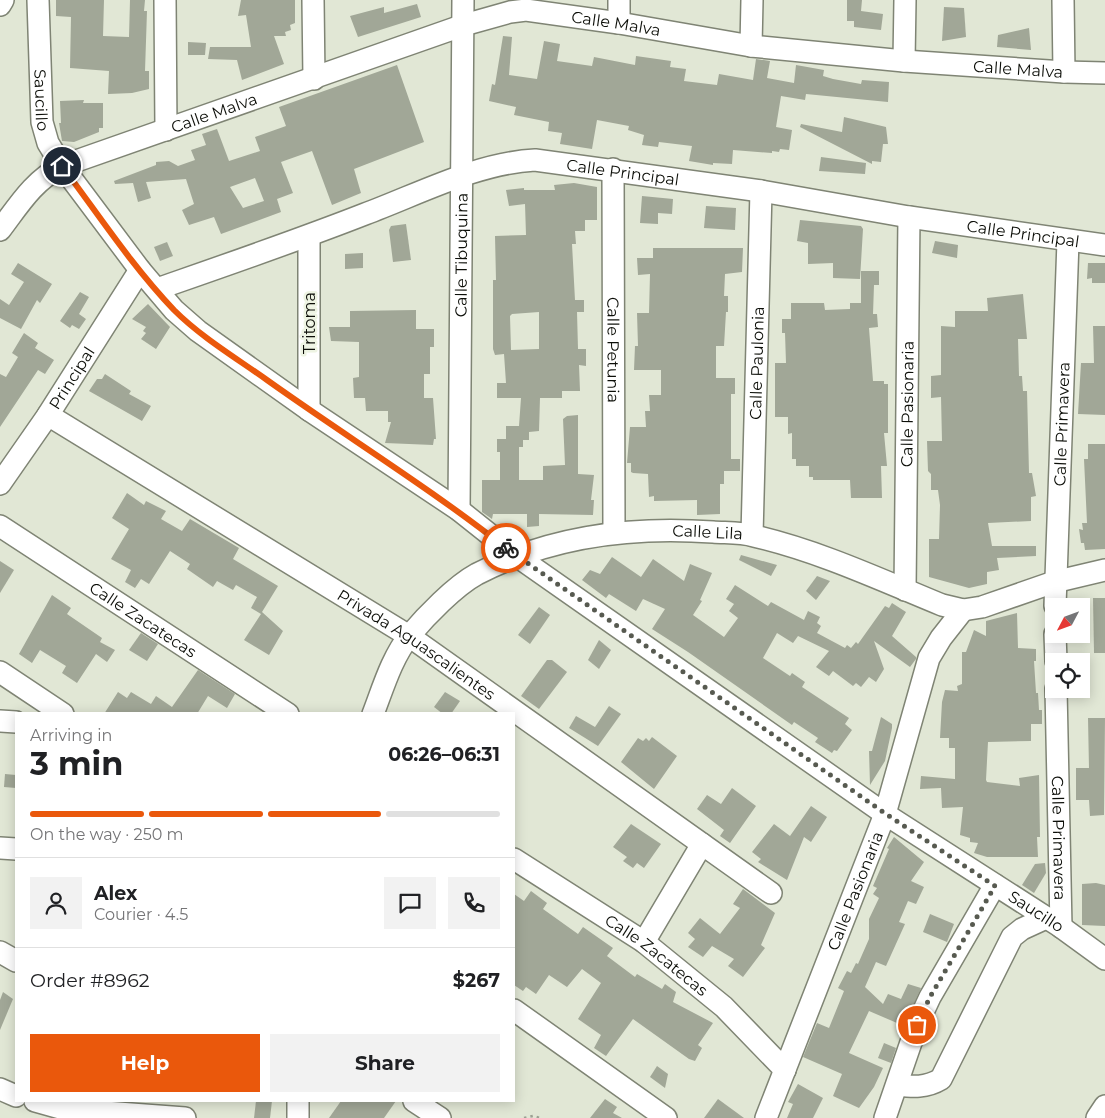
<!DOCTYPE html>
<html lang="en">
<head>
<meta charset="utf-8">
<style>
  :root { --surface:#fff; --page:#f2f2f2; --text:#202124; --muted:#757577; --line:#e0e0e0; --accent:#ea580c }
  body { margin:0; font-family:Montserrat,sans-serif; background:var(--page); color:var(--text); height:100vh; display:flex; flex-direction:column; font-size:19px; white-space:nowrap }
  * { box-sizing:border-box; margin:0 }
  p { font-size:16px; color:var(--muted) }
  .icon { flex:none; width:28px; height:28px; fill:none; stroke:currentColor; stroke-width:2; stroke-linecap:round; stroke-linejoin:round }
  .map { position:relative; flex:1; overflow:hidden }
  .drawer { position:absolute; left:15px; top:712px; width:500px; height:390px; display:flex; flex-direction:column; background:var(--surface); border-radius:0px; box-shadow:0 2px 12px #0003 }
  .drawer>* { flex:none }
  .needle { width:32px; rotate:229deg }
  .tools { position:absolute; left:1045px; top:598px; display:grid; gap:10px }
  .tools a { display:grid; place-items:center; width:45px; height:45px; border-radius:0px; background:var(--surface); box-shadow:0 2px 12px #0003; font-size:25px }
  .pin { position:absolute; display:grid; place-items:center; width:42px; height:42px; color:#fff; margin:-21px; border:2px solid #fff; border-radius:50%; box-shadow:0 1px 5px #0007 }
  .courier { position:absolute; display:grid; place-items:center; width:50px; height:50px; margin:-25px; border:4px solid #ea580c; border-radius:50%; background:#fff; color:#222; box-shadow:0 1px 6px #0007 }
  .headline em { font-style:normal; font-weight:700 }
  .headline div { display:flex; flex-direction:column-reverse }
  .headline { display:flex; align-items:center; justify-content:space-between; height:85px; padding:0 15px }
  h1 { font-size:32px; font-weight:700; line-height:38px }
  .bar { display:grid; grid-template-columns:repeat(4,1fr); gap:8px 5px; align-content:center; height:60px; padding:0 15px }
  .bar i { height:6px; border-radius:4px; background:var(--line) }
  .bar .current { background:var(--accent) }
  .bar p { grid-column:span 4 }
  .line { display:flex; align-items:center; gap:12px; padding:0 15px; border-top:1px solid var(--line) }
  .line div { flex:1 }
  .round { display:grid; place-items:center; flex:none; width:52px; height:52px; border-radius:0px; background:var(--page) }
  .action { display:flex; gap:10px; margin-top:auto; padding:10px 15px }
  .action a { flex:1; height:58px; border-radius:0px; background:var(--accent); color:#fff; font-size:20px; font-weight:700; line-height:58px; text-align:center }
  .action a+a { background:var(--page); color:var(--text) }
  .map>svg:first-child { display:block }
  .building { fill:#a1a797; fill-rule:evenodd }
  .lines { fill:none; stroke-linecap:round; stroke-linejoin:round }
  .minor-casing { stroke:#7f8474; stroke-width:24 }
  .path { stroke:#9ca193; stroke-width:2.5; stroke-dasharray:2.5 4; stroke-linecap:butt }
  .minor { stroke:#fff; stroke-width:21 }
  .done { stroke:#575a50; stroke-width:5; stroke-dasharray:0 9 }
  .route { stroke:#ea580c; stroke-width:6 }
  .labels { text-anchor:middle; stroke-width:5; stroke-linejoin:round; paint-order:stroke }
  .street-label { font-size:16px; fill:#0c0e08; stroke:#eef4e3 }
</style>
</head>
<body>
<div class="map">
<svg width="1105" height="1118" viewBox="0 0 1105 1118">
  <rect width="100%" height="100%" fill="#e1e7d5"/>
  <g class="building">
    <path d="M56,0H104L103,36L129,37L130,0H145L144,11H147L145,71H149V89L132,93L108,94L109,71L70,68L71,17L56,16Z"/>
    <path d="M241,0H295V23L290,25L291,30L285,32L286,36H274L284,64L242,80L237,60L208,59L210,47H251L246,15L238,16Z"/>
    <path d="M847,0H862L861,11L883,14L881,30L854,27V21H847Z"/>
    <path d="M417,4L421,17L358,37L350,16L384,7V13Z"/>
    <path d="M944,7L964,8L966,37L942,41Z"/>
    <path d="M1029,28L1031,50L997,47L998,35Z"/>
    <path d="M503,36L512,37L509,75L537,79L544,41L560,44L557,61L592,66L594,57L635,65L636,56L671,61L670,67L686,69L684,81L717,85L719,74L753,80L756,59L770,61L767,78L794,83L796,65L824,70L823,76L833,79L861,84L862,80L889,82L888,102L806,94L805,100L781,96L776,127L792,130L789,150L780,149L779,152L772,151V153L733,150L732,164L713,163V165L689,161L692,146L659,142L658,147L642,145L644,135L628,130L629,126L597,120L592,149L560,144L562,133L548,131L549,122L514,115L516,107L489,101L492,84L495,85Z"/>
    <path d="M188,42L206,43L205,55H188Z"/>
    <path d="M397,65L424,142L354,169L361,193L332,205L312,151L281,162L293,193L277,199L281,212L221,234L214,217L189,225L182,210L194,204L186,179L146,182L151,198L138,202L133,183L115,184L114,181L156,165V162L169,161L178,166L195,160L191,150L206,145L202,134L217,129L229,161L260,151L255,137L286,126L279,107ZM255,178L264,201L243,208L230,187Z"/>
    <path d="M84,100L83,103H103V128H99V132L74,142L62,141L59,123H61L60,101Z"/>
    <path d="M844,117L886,127L888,144H883L881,162L872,161V164L800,127L801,124L842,132Z"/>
    <path d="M821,157L866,163L865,174L819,171Z"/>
    <path d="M574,183L597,187V220H585V231H575L576,244H572L575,300H584V312H577L578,349H586V366L579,365L580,391H562V398H540L539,431L529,432V440H523V447H519V480H543V466L565,465L563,419L567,416L578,415V474L594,475L591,500H594L593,515L539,514V526L527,527V514H493L492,519L482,512V480H500V452H497V439H506V426H519L521,398H497V383H506L504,354L495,355L493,349V280H496L495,236L526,235L525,204L509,206L506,190L524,188V190H555L554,185ZM539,312V349L511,350L510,316L512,314Z"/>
    <path d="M642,196L673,199L672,214L658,213V224L640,223Z"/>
    <path d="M706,206L736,208L735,230L704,228Z"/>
    <path d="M800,220L861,226L863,229L860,279L833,278V263L808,264V243L797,241Z"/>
    <path d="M406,224L411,260L393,262L389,230L391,226Z"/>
    <path d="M935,241L958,245L957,258L932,253Z"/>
    <path d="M167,242L173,256L160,261L154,247Z"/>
    <path d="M653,248H743L742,272L725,274L724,296H728V312H726L724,346H716V378H735V394H731V459H740V471H724V484H720V514L697,515V500L654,501V496L649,497L648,474L633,473L631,472V463H627L630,427H646L645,411H650L649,395H661V370H634L635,346H638L637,313H649L650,274L638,275L637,258H653Z"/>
    <path d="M363,253V268L345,269V254Z"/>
    <path d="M18,263L52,284L40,303L37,300L21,329L0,318V299L9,305L24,282L11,274Z"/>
    <path d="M1088,263H1105V283H1092V278L1087,279Z"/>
    <path d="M861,271H879V285H874L873,314H877L878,327L869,328L873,381H884V384H888V433H884L887,466H881L882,498H851L850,480H813V477H809V466H796V459H792V433L788,434V417H775V363H786L785,333H782V319H791V303H824L825,310L850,309V303H861Z"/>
    <path d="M80,292L89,297L79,314L86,319L79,329L72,325L70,328L60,321Z"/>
    <path d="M1023,294L1027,339H1018L1019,376H1022L1023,391H1027L1029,473H1032L1036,496L1031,497V521L988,523L992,546H1036V556L997,558L999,570L987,572V584L969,588L929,577V539H939L940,505L938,490H931V474L928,471L927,441H942L941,397L931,398V376L941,375V326L955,327V311H988L987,298Z"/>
    <path d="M148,304L170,327L156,349L141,339L146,333L143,331L146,327L132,319Z"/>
    <path d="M416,310V329H434V347H430V374H424V398H433L436,439H434L433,445L385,443L391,422H388V411H366L365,398H354L353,378L359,377V342L331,341L329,327H350V311Z"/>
    <path d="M1093,326H1105V415L1078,414L1081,363H1094Z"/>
    <path d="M24,333L38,343L35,348L54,360L45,374L38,370L0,427V374L6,377L18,357L12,353Z"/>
    <path d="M105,374L131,391L129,394L151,406L142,421L89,391L97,379H102Z"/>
    <path d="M1088,444H1105V549L1085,550L1084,543H1081L1079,529L1083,530L1082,523H1087L1084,459H1088Z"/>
    <path d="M127,493L144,505L146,501L166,511L161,519L182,531L190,519L239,548L233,559L278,586L262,612L283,631L269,655L244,640L261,614L251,608L257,597L236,585L233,590L217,581L213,587L187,569L190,564L170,551L149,584L141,579L135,588L125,582L131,570L111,559L129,529L112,518Z"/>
    <path d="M741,555L777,565L771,576L739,560Z"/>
    <path d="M612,557L641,577L653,559L684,581L690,564L712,573L700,600L702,601L693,615L724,637L738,618L729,611L734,604L726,599L735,585L768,606L771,602L804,620L808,611L820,617L817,623L821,626L817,633L845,648L847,645L851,648L856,642L858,644L885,606L889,608L892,603L906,612L892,636L916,657V659L910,667L874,641L884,669L876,682L869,677L861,687L856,683L853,686L833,671L829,676L816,667L829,651L798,636L793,643L777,633L763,658L790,676L792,673L805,682L802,687L849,718L845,724L852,730L837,751L834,750L832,753L815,742L818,738L794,722L792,725L688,652L652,629L665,609L643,599L636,611L609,594L606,598L582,580L590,570L600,574Z"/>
    <path d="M0,561L14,570L0,593Z"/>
    <path d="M817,576L830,581L816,600L806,591Z"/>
    <path d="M52,595L71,608L67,614L102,638L100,642L115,650L107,662L96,654L77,683L62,673L66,666L40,650L32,663L19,654Z"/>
    <path d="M1093,598H1105V653H1094Z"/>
    <path d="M539,607L550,615L530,644L518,635Z"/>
    <path d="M1017,613L1018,648L1036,649V661H1034L1036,693H1038L1039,710H1042V724H1031V741L988,742L986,780L987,782L1020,786L1019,778L1039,775L1040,837H1037L1038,857H987L974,853L978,843L970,842V838L960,835L963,807L942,808L941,788L920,789L921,776L955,779V748H949V738H940L942,702L945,690L958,691L957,686L962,684V652H966L974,630L986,636V621Z"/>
    <path d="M141,633L158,644L147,661L129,650Z"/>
    <path d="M599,640L611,650L599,669L588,660Z"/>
    <path d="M547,660H552L567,672L539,709L521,696Z"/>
    <path d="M198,670L235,694L227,708L208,696L197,714H104L118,692L127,698L131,692L151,704L156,696L172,707Z"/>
    <path d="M445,692L460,701L451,714H443L434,707Z"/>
    <path d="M609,706L621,714L598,746L569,728L576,716L595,727Z"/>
    <path d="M881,717L892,724V728L885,761L870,785L869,751H872Z"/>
    <path d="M1088,718H1105L1104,815L1090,816L1089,800H1076V768H1089Z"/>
    <path d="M652,737L677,756L654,789L621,762L638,738L643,741L646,738L649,741Z"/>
    <path d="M5,774L16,775V788L4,787Z"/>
    <path d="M732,788L756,806L730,843L720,836L724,830L697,809L707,795L721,804Z"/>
    <path d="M811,806L827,817L811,842L804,837L787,880L758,862L761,859L752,852L774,824L790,836Z"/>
    <path d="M631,824L661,844L644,868L637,863L633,868L623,861L627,857L613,847Z"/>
    <path d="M894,837L924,862L911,881L924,887L916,904L908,901L899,922L905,924L886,966L876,962L865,987L883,1004L888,994L901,999L908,984L921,988L904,1026L869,1011L849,1053L883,1068L874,1087L859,1108L833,1096L842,1074L803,1057L817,1023L829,1028L844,991L838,988L847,971L851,973L856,963L858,964L869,939V919L879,898L873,894L877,888L873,886L889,849L887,848Z"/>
    <path d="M1045,863L1046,873L1034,893L1022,885L1035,864Z"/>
    <path d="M1096,883L1105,885V926L1082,925V884Z"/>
    <path d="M743,889L775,913L761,945L765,948L743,977L728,966L734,959L712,946L703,957L688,947L695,939L688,933L700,918L720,934L740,908L733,904Z"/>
    <path d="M531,891L547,903L543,909L578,934L583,927L613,948L607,956L635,977L637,974L662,989L665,984L676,992L673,1002L713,1023L698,1045L702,1048L695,1061L689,1059L633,1019L606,1056L594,1048L601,1035L578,1019L601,983L582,969L567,987L549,975L536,994L526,987L523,991L514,985V894L524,901Z"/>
    <path d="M930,914L954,924L947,942L923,932Z"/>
    <path d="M3,992L13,999L0,1030V1000Z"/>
    <path d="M884,1043L896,1048L891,1063L878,1058Z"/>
    <path d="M657,1066L668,1074L665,1088L650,1077Z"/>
    <path d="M798,1084L823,1098L813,1118H787L793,1104L788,1102Z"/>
    <path d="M605,1099L617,1107L613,1113L622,1118H590Z"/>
    <path d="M718,1099L744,1118H704Z"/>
    <path d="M256,1101H272L270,1118H254Z"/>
    <path d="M341,1101H396L384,1118H329Z"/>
  </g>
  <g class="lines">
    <g class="minor-casing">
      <g id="minor">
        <path id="s1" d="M38,0L42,122L48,143L62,166L140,270L174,310L198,331L309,410L459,510L518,557L885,814L1061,927L1105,959"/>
        <path d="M165,0L166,130"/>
        <path d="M313,0L314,79"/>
        <path d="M619,0V23"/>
        <path d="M1063,0L1064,72"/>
        <path d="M0,5L3,0"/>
        <path d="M751,46L752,0"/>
        <path d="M904,61L905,0"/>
        <path id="s2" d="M613,169L614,532"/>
        <path id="s3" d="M0,230C19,205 33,181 62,166L464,25L510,12L526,10L619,23L751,46L904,61L1064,72L1105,73"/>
        <path id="s4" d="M157,289C226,265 296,241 365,214C419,194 477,163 535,160L761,191L909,217L1105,245"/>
        <path d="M309,410V236"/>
        <path id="s5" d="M48,415L409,636L771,893"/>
        <path id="s6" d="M0,484L48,415L140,270"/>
        <path id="s7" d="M459,510L463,0"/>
        <path id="s8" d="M0,526L288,714"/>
        <path id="s9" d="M752,535L761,191"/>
        <path id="s10" d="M905,590L909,217"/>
        <path id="s11" d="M1055,606L1068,241"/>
        <path d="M1055,634L1056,661"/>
        <path d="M0,672L63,714"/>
        <path id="s12" d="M1056,689L1061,927"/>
        <path id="s13" d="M373,714C383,688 392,657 410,635C426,616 455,586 477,574C549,537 632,526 713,532C726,533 741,532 754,536C819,551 881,580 942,605L963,610L982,607L1054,582L1105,570"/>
        <path d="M0,721L16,722"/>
        <path d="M0,848L16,849"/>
        <path id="s14" d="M514,859L644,942L724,1007L785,1070"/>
        <path d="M644,942L702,844"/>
        <path d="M0,952L16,961"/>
        <path d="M514,1010L666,1118"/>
        <path d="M897,1085C913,1087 926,1088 941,1079L1012,937L1022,929L1046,918"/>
        <path d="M0,1089L16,1096"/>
        <path d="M35,1101L64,1109L185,1118"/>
        <path d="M414,1101L440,1118"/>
        <path d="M298,1118V1101"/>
        <path id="s15" d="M766,1118L885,814L929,658L941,638L963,610"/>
        <path d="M885,1118L917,1025L930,997L995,885"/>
        <path d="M1097,1118L1105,1106"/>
      </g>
    </g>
    <path class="path" d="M524,1118L533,1116L540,1118"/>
    <use href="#minor" class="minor"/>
  </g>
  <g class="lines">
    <path class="done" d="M506,548L886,814L995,886L930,997L917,1025"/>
    <path class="route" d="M62,166C98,214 132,266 174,310C201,337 236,358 267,380C347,437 430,488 506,548"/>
  </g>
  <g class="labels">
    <g class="street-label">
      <text dy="6" stroke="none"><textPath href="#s3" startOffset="671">Calle Malva</textPath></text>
      <text dy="6" stroke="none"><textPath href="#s3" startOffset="1076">Calle Malva</textPath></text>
      <text dy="6" stroke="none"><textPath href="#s1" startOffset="100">Saucillo</textPath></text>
      <text dy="6" stroke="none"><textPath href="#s3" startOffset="251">Calle Malva</textPath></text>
      <text dy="6" stroke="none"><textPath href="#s4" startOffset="489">Calle Principal</textPath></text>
      <text dy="6" stroke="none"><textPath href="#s4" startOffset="894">Calle Principal</textPath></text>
      <text dy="6" stroke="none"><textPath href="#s7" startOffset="255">Calle Tibuquina</textPath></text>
      <text transform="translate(309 323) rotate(-90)" y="6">Tritoma</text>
      <text dy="6" stroke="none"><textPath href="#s2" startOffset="181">Calle Petunia</textPath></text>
      <text dy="6" stroke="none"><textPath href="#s9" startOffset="172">Calle Paulonia</textPath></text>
      <text dy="6" stroke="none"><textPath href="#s6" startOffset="128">Principal</textPath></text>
      <text dy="6" stroke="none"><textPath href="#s10" startOffset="186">Calle Pasionaria</textPath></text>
      <text dy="6" stroke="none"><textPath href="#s11" startOffset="182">Calle Primavera</textPath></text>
      <text dy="6" stroke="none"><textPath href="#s13" startOffset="416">Calle Lila</textPath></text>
      <text dy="6" stroke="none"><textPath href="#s8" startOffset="171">Calle Zacatecas</textPath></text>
      <text dy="6" stroke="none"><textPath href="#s5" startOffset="434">Privada Aguascalientes</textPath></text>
      <text dy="6" stroke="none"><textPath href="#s12" startOffset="149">Calle Primavera</textPath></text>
      <text dy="6" stroke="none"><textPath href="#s15" startOffset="244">Calle Pasionaria</textPath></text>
      <text dy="6" stroke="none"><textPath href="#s1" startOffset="1405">Saucillo</textPath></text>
      <text dy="6" stroke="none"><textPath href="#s14" startOffset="172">Calle Zacatecas</textPath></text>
    </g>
  </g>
</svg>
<div class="tools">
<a><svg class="needle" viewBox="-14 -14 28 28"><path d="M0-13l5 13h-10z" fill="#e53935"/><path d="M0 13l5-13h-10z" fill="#757577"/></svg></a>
<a><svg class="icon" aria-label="locate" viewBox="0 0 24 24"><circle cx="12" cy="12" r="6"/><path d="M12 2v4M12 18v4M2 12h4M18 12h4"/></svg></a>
</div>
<div class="pin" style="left:917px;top:1025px;background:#ea580c"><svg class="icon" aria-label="bag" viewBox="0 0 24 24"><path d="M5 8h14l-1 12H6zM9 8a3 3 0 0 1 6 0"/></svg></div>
<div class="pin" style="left:62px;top:166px;background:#1f2937"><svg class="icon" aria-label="home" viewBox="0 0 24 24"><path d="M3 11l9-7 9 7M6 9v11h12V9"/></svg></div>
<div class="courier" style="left:506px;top:548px"><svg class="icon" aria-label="bike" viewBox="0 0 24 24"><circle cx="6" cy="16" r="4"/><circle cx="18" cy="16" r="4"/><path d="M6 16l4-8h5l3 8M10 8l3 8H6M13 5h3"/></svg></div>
<section class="drawer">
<div class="headline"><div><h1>3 min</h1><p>Arriving in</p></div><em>06:26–06:31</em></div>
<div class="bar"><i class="current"></i><i class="current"></i><i class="current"></i><i></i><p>On the way · 250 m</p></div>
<div class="line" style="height:90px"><a class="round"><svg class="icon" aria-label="person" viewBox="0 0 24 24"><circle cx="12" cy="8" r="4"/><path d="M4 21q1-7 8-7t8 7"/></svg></a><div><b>Alex</b><p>Courier · 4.5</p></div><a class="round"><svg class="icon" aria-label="chat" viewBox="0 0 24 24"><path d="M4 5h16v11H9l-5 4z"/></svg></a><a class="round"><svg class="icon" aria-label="phone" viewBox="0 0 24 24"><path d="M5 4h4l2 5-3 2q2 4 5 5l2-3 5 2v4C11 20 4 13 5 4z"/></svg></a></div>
<div class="line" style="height:65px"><div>Order #8962</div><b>$267</b></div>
<div class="action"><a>Help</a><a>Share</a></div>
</section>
</div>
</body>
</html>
